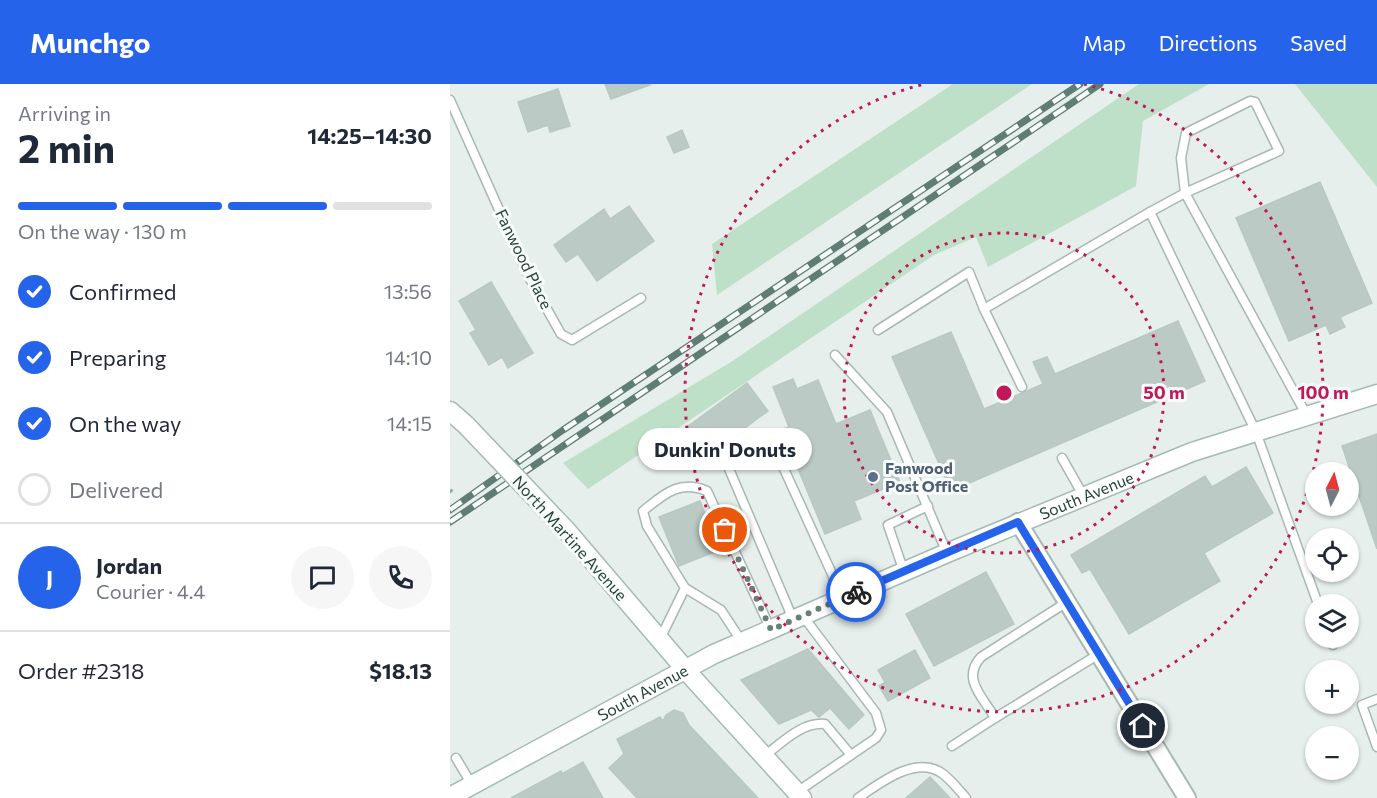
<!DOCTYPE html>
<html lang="en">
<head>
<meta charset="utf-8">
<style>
  :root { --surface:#fff; --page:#f6f6f7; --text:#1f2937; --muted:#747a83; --line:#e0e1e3; --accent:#2563eb }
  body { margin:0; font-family:Commissioner,sans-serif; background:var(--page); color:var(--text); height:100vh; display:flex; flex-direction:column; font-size:22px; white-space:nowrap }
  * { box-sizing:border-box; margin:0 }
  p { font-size:20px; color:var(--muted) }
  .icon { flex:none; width:33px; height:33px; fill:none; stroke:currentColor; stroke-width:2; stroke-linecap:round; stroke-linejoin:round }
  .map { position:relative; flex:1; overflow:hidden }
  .drawer { display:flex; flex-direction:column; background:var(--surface); width:450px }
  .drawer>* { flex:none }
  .needle { width:39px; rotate:6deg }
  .fabs { position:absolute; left:855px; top:378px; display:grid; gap:12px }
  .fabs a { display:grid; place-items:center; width:54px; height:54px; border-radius:50%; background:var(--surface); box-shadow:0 2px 4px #0004; font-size:30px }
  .pin { position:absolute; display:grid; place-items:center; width:51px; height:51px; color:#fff; margin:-26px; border:3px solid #fff; border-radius:50%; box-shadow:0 2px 6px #0007 }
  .courier { position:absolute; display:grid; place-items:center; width:60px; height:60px; margin:-30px; border:4px solid #2563eb; border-radius:50%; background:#fff; color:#222; box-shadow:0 2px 8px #0007 }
  .bubble { position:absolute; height:42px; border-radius:21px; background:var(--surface); box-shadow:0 2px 4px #0004; font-size:20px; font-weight:700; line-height:42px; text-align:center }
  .head em { font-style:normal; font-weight:700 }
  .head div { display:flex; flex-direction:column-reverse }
  .head { display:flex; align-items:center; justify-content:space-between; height:102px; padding:0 18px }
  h1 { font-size:39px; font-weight:700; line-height:45px }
  .bar { display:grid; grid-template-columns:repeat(4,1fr); gap:9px 6px; align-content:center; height:72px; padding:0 18px }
  .bar i { height:8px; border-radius:4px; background:var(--line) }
  .bar .selected { background:var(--accent) }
  .bar p { grid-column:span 4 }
  .line { display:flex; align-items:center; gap:15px; padding:0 18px; border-top:2px solid var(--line) }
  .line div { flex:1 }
  .round { display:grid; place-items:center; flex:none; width:63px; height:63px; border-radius:32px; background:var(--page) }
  ol { padding:0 18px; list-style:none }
  li { display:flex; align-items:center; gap:18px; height:66px }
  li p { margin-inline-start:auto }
  li .icon { padding:6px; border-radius:50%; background:var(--accent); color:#fff; stroke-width:4 }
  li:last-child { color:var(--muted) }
  li i { width:33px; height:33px; border:3px solid var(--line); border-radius:50% }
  header { display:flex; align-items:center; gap:36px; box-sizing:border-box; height:84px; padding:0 30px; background:var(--accent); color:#fff }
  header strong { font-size:28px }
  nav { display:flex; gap:33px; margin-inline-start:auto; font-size:21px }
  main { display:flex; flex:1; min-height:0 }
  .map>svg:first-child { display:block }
  .green { fill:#bfe0c8 }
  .building { fill:#bbcac4; stroke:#b8c9c2; stroke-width:1.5 }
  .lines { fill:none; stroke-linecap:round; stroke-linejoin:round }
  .lane-casing { stroke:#a8b8b2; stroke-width:11 }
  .street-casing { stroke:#a8b8b2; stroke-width:20 }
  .secondary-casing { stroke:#a4bbb3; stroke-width:21 }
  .path { stroke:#86b3a5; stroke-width:4; stroke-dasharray:3 4.5; stroke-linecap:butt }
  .lane { stroke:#fff; stroke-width:8 }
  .street { stroke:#fff; stroke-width:16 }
  .secondary { stroke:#fff; stroke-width:18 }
  .rail-casing { stroke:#5f7d75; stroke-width:7 }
  .rail { stroke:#f7fbf9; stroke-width:4.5; stroke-dasharray:14; stroke-linecap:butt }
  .secondary-bridge-casing { stroke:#a4bbb3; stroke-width:21; stroke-linecap:butt }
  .secondary-bridge { stroke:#fff; stroke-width:18 }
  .done { stroke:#687f78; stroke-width:6; stroke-dasharray:0 10.8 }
  .route { stroke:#2563eb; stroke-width:8 }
  .ring { fill:none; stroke:#c2185b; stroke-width:3; stroke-dasharray:3 6 }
  .service-dot { fill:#5c6f8a; stroke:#f7fbf9; stroke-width:2 }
  .labels { text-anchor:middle; stroke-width:6; stroke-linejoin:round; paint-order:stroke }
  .street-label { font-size:16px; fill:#24423a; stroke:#f7fbf9 }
  .service-label { font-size:16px; font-weight:bold; fill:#4e5e75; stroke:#f7fbf9; text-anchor:start }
  .centre { fill:#c2185b; stroke:#f7fbf9; stroke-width:3 }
  .ring-label { font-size:18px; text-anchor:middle; font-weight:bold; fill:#c2185b; stroke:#f7fbf9; stroke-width:6; stroke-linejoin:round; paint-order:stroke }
</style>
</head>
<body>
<header>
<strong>Munchgo</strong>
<nav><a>Map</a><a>Directions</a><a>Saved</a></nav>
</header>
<main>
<section class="drawer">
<div class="head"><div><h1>2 min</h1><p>Arriving in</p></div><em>14:25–14:30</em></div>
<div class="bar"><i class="selected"></i><i class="selected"></i><i class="selected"></i><i></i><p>On the way · 130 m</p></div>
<ol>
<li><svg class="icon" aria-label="check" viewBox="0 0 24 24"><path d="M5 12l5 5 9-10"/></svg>Confirmed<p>13:56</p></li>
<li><svg class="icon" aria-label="check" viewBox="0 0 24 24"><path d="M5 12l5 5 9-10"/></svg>Preparing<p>14:10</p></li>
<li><svg class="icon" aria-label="check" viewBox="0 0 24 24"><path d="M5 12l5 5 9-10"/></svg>On the way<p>14:15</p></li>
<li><i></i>Delivered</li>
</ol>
<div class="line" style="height:108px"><b class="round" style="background:var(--accent);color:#fff">J</b><div><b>Jordan</b><p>Courier · 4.4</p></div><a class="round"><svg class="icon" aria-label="chat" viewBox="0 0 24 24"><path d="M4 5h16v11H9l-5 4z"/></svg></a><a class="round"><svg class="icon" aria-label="phone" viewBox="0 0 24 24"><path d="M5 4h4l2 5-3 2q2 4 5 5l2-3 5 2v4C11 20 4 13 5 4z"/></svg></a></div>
<div class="line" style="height:78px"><div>Order #2318</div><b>$18.13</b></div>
</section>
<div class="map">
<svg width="927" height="714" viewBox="0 0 927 714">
  <rect width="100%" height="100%" fill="#e6efeb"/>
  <g class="green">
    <path d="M503,0H582L267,211L262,160Z"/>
    <path d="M689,0H759L693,37L686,102L538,183L526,153L484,171L138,405L113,379L281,278Z"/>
    <path d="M845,0H927V103Z"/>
  </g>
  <g class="building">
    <path d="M155,0H199L200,1L161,15Z"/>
    <path d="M108,5L120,42L100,48L98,41L78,48L68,18Z"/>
    <path d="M232,46L239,63L224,69L217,53Z"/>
    <path d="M870,98L922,219L890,233L895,243L880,250L876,241L839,257L786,134Z"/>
    <path d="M179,122L204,157L147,197L128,170L116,178L104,161L154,125L160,135Z"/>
    <path d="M41,198L83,269L58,284L52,273L39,281L20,249L26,246L9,217Z"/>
    <path d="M728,237L755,297L501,407L442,273L501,248L534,325L593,300L583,278L597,273L605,290Z"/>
    <path d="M343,295L347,305L368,296L386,340L420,326L450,398L404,417L411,435L375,450L332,346L339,343L323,303Z"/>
    <path d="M297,299L318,327L254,374L233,346Z"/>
    <path d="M927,350V465L892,362Z"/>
    <path d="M796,383L823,429L754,469L770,497L679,550L640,485L632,489L621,471L755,392L762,403Z"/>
    <path d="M250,417L269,466L229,482L209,433Z"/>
    <path d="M536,488L564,540L484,582L456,530Z"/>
    <path d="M358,565L414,631L399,645L380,624L369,633L361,626L329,640L291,596Z"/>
    <path d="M465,566L480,594L438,617L429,602L435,598L428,586Z"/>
    <path d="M224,626L233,629L239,641L308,714H187L159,684L174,670L167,655L210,633L213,637L216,631Z"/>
    <path d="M133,678L153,714H61L111,687L112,690Z"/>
    <path d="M480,693L500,714H456Z"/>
  </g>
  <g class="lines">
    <g class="lane-casing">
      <g id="lane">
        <path d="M0,16L80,195L111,250L122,256L191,214"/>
        <path d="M700,128L735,109L829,67L805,18L800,17L736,49L731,74L735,109L857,332"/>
        <path d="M534,225L572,303"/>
        <path d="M428,246L519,188L534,225L700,128L806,348L868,520"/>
        <path d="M385,271L437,328L497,469"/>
        <path d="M612,374L633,411"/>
        <path d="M454,488L438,441L478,422"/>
        <path d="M235,504L271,526L292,558"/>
        <path d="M617,518L531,573C511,595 533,613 545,634L649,570"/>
        <path d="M343,535L274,373L319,352L393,514"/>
        <path d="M880,554L883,561"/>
        <path d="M210,555L235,504L197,442L193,427C213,411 229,395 257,407L321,546"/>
        <path d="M927,615L912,621L927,663"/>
        <path d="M502,662L545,634"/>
        <path d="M314,672C332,659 351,638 375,640L401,671"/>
        <path d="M6,674L22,701"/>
        <path d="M347,708L426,654L431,646L426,629L353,532"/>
        <path d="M408,714C430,699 467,670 493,690C502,697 509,706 516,714"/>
      </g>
    </g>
    <g class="street-casing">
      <path id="street" d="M568,438L737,714"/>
    </g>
    <g class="secondary-casing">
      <g id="secondary">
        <path d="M0,327L16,341"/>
        <path d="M117,447L241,592L352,714"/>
        <path id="s1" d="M0,713L264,570L497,469L742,368L927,310"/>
      </g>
    </g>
    <path class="path" d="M0,406L2,408"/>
    <use href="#lane" class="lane"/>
    <use href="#street" class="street"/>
    <use href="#secondary" class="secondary"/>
    <g class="rail-casing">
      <g id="rail">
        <path d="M0,426L113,346L630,0"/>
        <path d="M0,438L650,0"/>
      </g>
    </g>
    <use href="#rail" class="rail"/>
    <g class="secondary-bridge-casing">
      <path id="secondary-bridge" d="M16,341L117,447"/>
    </g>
    <use href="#secondary-bridge" class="secondary-bridge"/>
  </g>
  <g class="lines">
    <path class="done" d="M275,446L321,546L406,508"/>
    <path class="route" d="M406,508L568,438L693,642"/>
  </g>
  <g class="ring">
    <circle cx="554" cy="309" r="160"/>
    <path d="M634 0A319 319 0 1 1 474 0"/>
  </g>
  <circle class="service-dot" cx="423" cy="393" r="6"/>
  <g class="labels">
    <g class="street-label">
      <text transform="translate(74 175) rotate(64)" y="6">Fanwood Place</text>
      <text dy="6" stroke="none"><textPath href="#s1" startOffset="705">South Avenue</textPath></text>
      <text transform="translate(120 454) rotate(48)" y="6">North Martine Avenue</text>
      <text dy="6" stroke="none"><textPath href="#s1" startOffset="219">South Avenue</textPath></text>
    </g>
    <g class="service-label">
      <text x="435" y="390">Fanwood<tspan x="435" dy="18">Post Office</tspan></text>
    </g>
  </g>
  <circle cx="554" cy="309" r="9" class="centre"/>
  <g class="ring-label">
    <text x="714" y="315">50 m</text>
    <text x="873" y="315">100 m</text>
  </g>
</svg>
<div class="fabs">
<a><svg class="needle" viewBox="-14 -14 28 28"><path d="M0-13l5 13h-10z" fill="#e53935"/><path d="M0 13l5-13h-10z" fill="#747a83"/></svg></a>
<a><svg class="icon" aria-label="locate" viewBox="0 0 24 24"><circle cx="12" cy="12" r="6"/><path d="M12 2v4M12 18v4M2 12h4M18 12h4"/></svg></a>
<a><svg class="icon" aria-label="layers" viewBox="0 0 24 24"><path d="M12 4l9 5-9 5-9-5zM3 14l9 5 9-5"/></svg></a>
<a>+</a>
<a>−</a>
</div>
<div class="pin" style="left:275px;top:446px;background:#ea580c"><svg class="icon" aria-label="bag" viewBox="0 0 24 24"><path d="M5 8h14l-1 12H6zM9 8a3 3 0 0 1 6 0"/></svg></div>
<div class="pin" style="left:693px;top:642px;background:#1f2937"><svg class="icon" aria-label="home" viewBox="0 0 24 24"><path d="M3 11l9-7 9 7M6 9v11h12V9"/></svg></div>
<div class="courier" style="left:406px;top:508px"><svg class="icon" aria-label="bike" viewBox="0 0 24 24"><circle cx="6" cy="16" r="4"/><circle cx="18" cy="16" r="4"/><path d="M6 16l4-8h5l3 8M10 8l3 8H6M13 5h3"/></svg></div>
<div class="bubble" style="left:188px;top:344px;width:174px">Dunkin' Donuts</div>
</div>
</main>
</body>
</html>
